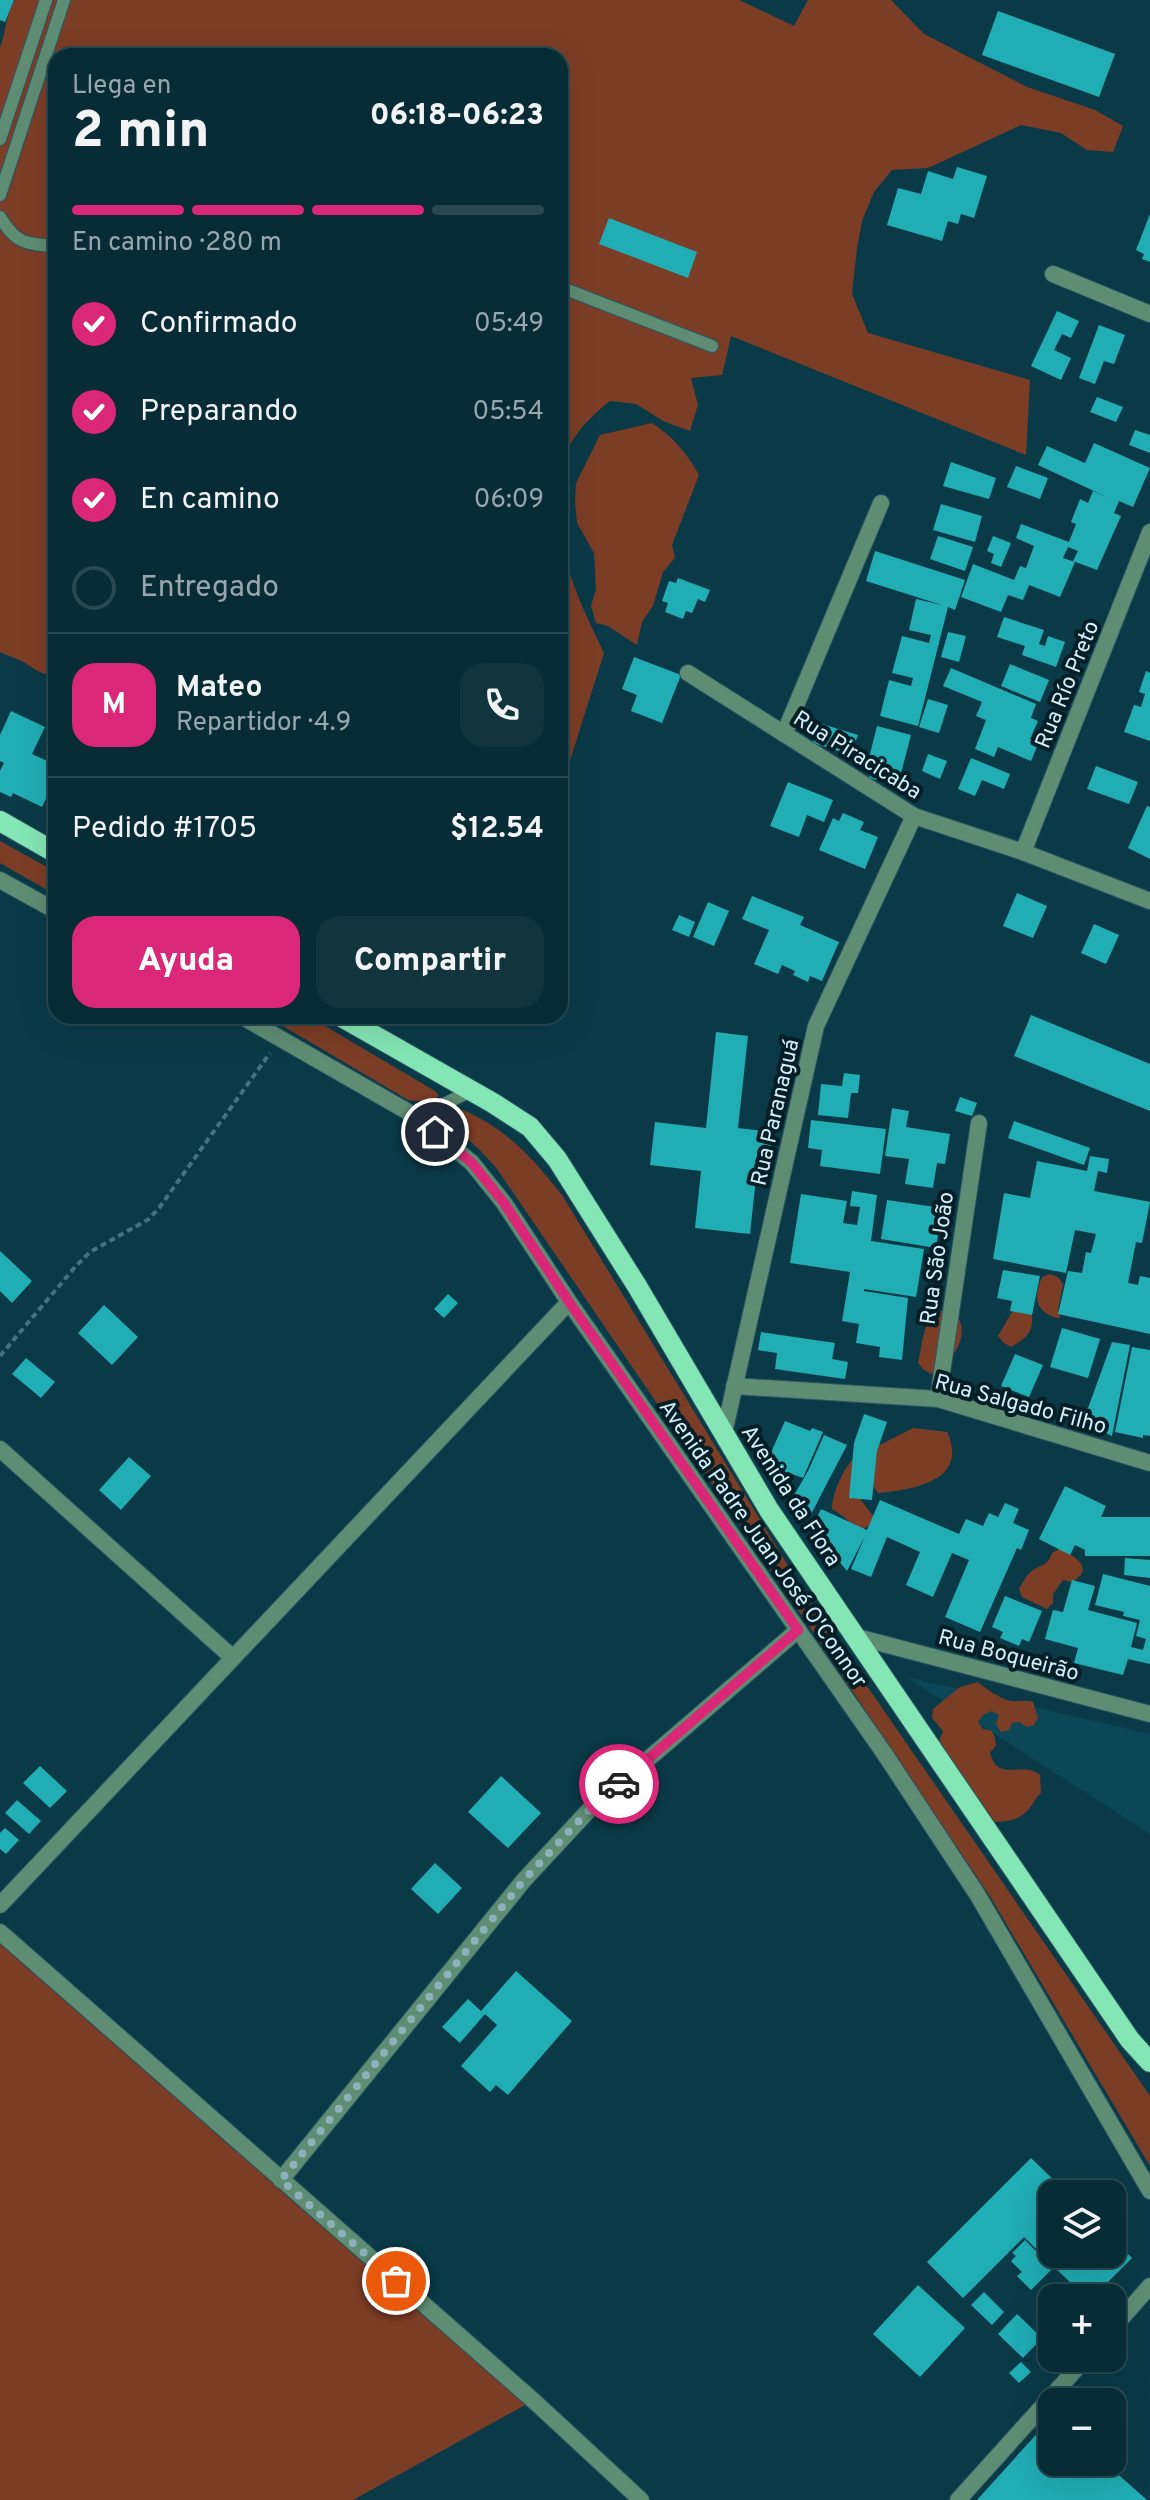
<!DOCTYPE html>
<html lang="es">
<head>
<meta charset="utf-8">
<style>
  :root { --surface:#082c35; --page:#11343d; --text:#f1f3f6; --muted:#98a7ad; --line:#294850; --accent:#db2777 }
  body { margin:0; font-family:Overpass,sans-serif; background:var(--page); color:var(--text); height:100vh; display:flex; flex-direction:column; font-size:30px; white-space:nowrap }
  * { box-sizing:border-box; margin:0 }
  p { font-size:26px; color:var(--muted) }
  .icon { flex:none; width:44px; height:44px; fill:none; stroke:currentColor; stroke-width:2; stroke-linecap:round; stroke-linejoin:round }
  .map { position:relative; flex:1; overflow:hidden }
  .details { position:absolute; left:48px; top:48px; width:520px; height:976px; display:flex; flex-direction:column; background:var(--surface); border-radius:24px; box-shadow:0 8px 32px #0002,0 0 0 2px var(--line) }
  .details>* { flex:none }
  .buttons { position:absolute; left:1038px; top:2180px; display:grid; gap:16px }
  .buttons a { display:grid; place-items:center; width:88px; height:88px; border-radius:16px; background:var(--surface); box-shadow:0 8px 32px #0002,0 0 0 2px var(--line); font-size:40px }
  .pin { position:absolute; display:grid; place-items:center; width:68px; height:68px; color:#fff; margin:-34px; border:4px solid #fff; border-radius:50%; box-shadow:0 2px 8px #0007 }
  .courier { position:absolute; display:grid; place-items:center; width:80px; height:80px; margin:-40px; border:6px solid #db2777; border-radius:50%; background:#fff; color:#222; box-shadow:0 2px 10px #0007 }
  .headline em { font-style:normal; font-weight:800 }
  .headline div { display:flex; flex-direction:column-reverse }
  .headline { display:flex; align-items:center; justify-content:space-between; height:136px; padding:0 24px }
  h1 { font-size:52px; font-weight:800; line-height:60px }
  .bar { display:grid; grid-template-columns:repeat(4,1fr); gap:12px 8px; align-content:center; height:96px; padding:0 24px }
  .bar i { height:10px; border-radius:6px; background:var(--line) }
  .bar .on { background:var(--accent) }
  .bar p { grid-column:span 4 }
  .line { display:flex; align-items:center; gap:20px; padding:0 24px; border-top:2px solid var(--line) }
  .line div { flex:1 }
  .round { display:grid; place-items:center; flex:none; width:84px; height:84px; border-radius:24px; background:var(--page) }
  ol { padding:0 24px; list-style:none }
  li { display:flex; align-items:center; gap:24px; height:88px }
  li p { margin-inline-start:auto }
  li .icon { padding:8px; border-radius:50%; background:var(--accent); color:#fff; stroke-width:4 }
  li:last-child { color:var(--muted) }
  li i { width:44px; height:44px; border:4px solid var(--line); border-radius:50% }
  .cta { display:flex; gap:16px; margin-top:auto; padding:16px 24px }
  .cta a { flex:1; height:92px; border-radius:24px; background:var(--accent); color:#fff; font-size:32px; font-weight:800; line-height:92px; text-align:center }
  .cta a+a { background:var(--page); color:var(--text) }
  .map>svg:first-child { display:block }
  .built { fill:#0b4757 }
  .green { fill:#7c3d26 }
  .building { fill:#20adb4 }
  .lines { fill:none; stroke-linecap:round; stroke-linejoin:round }
  .service-casing { stroke:#2a5764; stroke-width:14 }
  .minor-casing { stroke:#2a5764; stroke-width:18 }
  .tertiary-casing { stroke:#2a5764; stroke-width:18 }
  .primary-casing { stroke:#2a5764; stroke-width:22 }
  .path { stroke:#47717d; stroke-width:4; stroke-dasharray:6 4; stroke-linecap:butt }
  .service { stroke:#5f8d74; stroke-width:12 }
  .minor { stroke:#5f8d74; stroke-width:16 }
  .tertiary { stroke:#5f8d74; stroke-width:16 }
  .primary { stroke:#84e6b4; stroke-width:20 }
  .done { stroke:#8db0bb; stroke-width:8; stroke-dasharray:0 14.4 }
  .route { stroke:#db2777; stroke-width:10 }
  .labels { text-anchor:middle; stroke-width:8; stroke-linejoin:round; paint-order:stroke }
  .street-label { font-size:22px; fill:#d3f0fa; stroke:#061f26 }
</style>
</head>
<body>
<div class="map">
<svg width="1150" height="2500" viewBox="0 0 1150 2500">
  <rect width="100%" height="100%" fill="#0a3a47"/>
  <path class="built" d="M906,1677L1150,1734V1834Z"/>
  <g class="green">
    <path d="M15,0H739L794,26L808,0H891L924,34L1027,87L1095,110L1123,126L1113,152L1087,150L1061,133L1021,125L928,168L892,170L874,192L862,221L857,248L852,294L868,333L1030,380L1026,455L731,336L722,375L691,378L698,405L690,431L663,421L636,404L610,401C586,420 571,437 560,466V56H56V676C42,675 36,670 25,663C17,658 8,656 0,652V47C8,28 4,17 15,0Z"/>
    <path d="M652,423C672,436 687,453 699,475L672,545L675,558L663,572L653,606L642,622L637,645L608,626L596,623L591,606L596,589L594,553L577,523L575,502L576,483L600,435Z"/>
    <path d="M560,528C565,574 585,613 604,653L560,792Z"/>
    <path d="M0,841L56,872V895L0,863Z"/>
    <path d="M266,1016H308L435,1091L439,1096C432,1101 417,1102 408,1100Z"/>
    <path d="M458,1108C505,1127 531,1156 562,1195L820,1618L1150,2096V2166L991,1898L809,1626L497,1169L480,1150L446,1120L450,1111Z"/>
    <path d="M1050,1274L1058,1277L1063,1284L1058,1309L1060,1318H1056C1034,1310 1034,1296 1042,1277Z"/>
    <path d="M1015,1307L1031,1310C1035,1329 1029,1337 1011,1347L1004,1343L998,1336Z"/>
    <path d="M942,1311L958,1317C970,1338 951,1363 932,1374L924,1370L918,1363C923,1342 921,1333 933,1314Z"/>
    <path d="M913,1428L947,1432C970,1481 912,1490 878,1493L862,1469L866,1452Z"/>
    <path d="M856,1457L860,1499L874,1517L869,1526L860,1530C850,1524 845,1516 832,1509C831,1496 845,1464 856,1457Z"/>
    <path d="M1059,1549C1075,1555 1096,1569 1072,1582L1063,1580L1053,1594V1603L1047,1609L1022,1597L1019,1589C1023,1583 1026,1575 1032,1571C1041,1564 1047,1567 1052,1553Z"/>
    <path d="M978,1682C983,1687 1000,1698 1007,1700C1016,1703 1024,1699 1033,1702L1038,1718L1034,1725L1026,1727L1020,1722L1012,1723L1009,1730L1001,1732L996,1724L999,1715L992,1711L983,1715L978,1722L983,1729L992,1731L995,1738L996,1746L990,1752C997,1784 1023,1760 1040,1775L1041,1793C1035,1798 1034,1803 1029,1809C1019,1821 1004,1822 991,1822L936,1748L943,1731L932,1718L933,1709L960,1687Z"/>
    <path d="M0,1944L525,2405L353,2500H0Z"/>
  </g>
  <g class="building">
    <path d="M0,0H14L5,22L0,20Z"/>
    <path d="M998,11L1115,54L1099,97L982,55Z"/>
    <path d="M957,167L987,176L974,218L961,214L958,224L948,221L942,241L887,225L898,188L921,194L928,171L953,179Z"/>
    <path d="M1150,214V262L1142,259L1144,254L1136,250Z"/>
    <path d="M609,218L697,252L688,278L599,244Z"/>
    <path d="M1057,311L1079,321L1071,338L1062,334L1054,350L1071,358L1061,380L1031,366Z"/>
    <path d="M1099,325L1125,335L1114,364L1104,361L1095,384L1079,378Z"/>
    <path d="M1097,397L1123,407L1116,422L1090,412Z"/>
    <path d="M1135,430L1150,435V453L1129,445Z"/>
    <path d="M1094,443L1150,468L1133,507L1119,501L1114,513L1121,516L1097,570L1073,561L1078,551L1068,547L1063,558L1075,562L1060,597L1029,585L1023,600L1008,595L1001,612L961,597L973,564L1014,580L1020,566L1026,568L1034,546L1016,538L1021,524L1069,542L1076,524L1071,522L1080,499L1088,503L1093,491L1109,498L1038,465L1047,446L1085,463Z"/>
    <path d="M951,462L996,478L989,499L943,486Z"/>
    <path d="M1016,466L1048,478L1040,499L1007,487Z"/>
    <path d="M941,504L982,516L975,542L933,530Z"/>
    <path d="M938,536L973,547L965,571L930,559Z"/>
    <path d="M993,536L1011,543L1001,567L991,563L994,554L987,551Z"/>
    <path d="M875,551L965,580L955,610L948,607L918,726L880,716L889,680L911,686L913,678L892,673L902,636L929,643L931,635L909,630L916,599L942,605L866,581Z"/>
    <path d="M678,578L710,590L705,602L698,599L692,613L686,611L683,619L665,612L668,603L662,601L669,581L676,583Z"/>
    <path d="M1004,617L1044,630L1039,644L1045,646L1048,636L1065,642L1056,667L1022,655L1025,646L997,637Z"/>
    <path d="M948,632L966,636L959,662L941,657Z"/>
    <path d="M634,657L681,675L662,723L631,711L637,695L622,689Z"/>
    <path d="M1010,664L1049,680L1040,702L1001,686Z"/>
    <path d="M951,668L1036,704L1031,718L1038,721L1030,739L1039,742L1031,761L998,747L994,757L975,749L986,720L976,716L982,702L943,686Z"/>
    <path d="M1146,671L1150,673V741L1124,732L1134,705L1141,707L1145,694L1139,692Z"/>
    <path d="M928,699L948,705L939,733L919,727Z"/>
    <path d="M11,711L45,727L32,754L56,765V777L42,807L13,793L11,797L0,792V771L4,763L0,761V735Z"/>
    <path d="M819,723L858,735L851,755L813,743Z"/>
    <path d="M877,726L911,735L898,785L869,778L873,763L868,762Z"/>
    <path d="M928,754L947,761L940,779L922,771Z"/>
    <path d="M971,758L1010,774L1004,789L982,780L975,796L958,789Z"/>
    <path d="M1096,766L1138,782L1129,804L1087,789Z"/>
    <path d="M56,781V819L46,814L52,800L48,798Z"/>
    <path d="M788,782L833,800L824,822L807,815L799,837L770,826Z"/>
    <path d="M1147,806L1150,807V859L1128,848Z"/>
    <path d="M843,813L864,822L860,830L878,837L865,869L819,850L833,818L839,821Z"/>
    <path d="M1017,893L1047,906L1033,938L1003,926Z"/>
    <path d="M752,896L804,917L800,925L839,942L822,981L810,976L808,982L793,975L795,971L782,965L778,974L754,964L769,930L742,919Z"/>
    <path d="M708,902L729,911L714,946L693,937Z"/>
    <path d="M679,915L695,922L689,937L672,930Z"/>
    <path d="M1094,924L1119,935L1106,964L1081,953Z"/>
    <path d="M1031,1015L1150,1064V1111L1014,1056Z"/>
    <path d="M716,1032L748,1036L738,1128L773,1132L769,1170L757,1169L750,1234L695,1228L701,1171L650,1165L655,1122L706,1128Z"/>
    <path d="M844,1073L860,1075L858,1093H851L848,1118L818,1115L821,1084L842,1086Z"/>
    <path d="M960,1097L977,1103L972,1116L955,1111Z"/>
    <path d="M892,1108L909,1111L906,1127L950,1134L945,1164L937,1163L933,1188L905,1184L909,1159L885,1156Z"/>
    <path d="M811,1120L886,1129L880,1174L820,1166L822,1150L808,1148Z"/>
    <path d="M1014,1121L1090,1148L1084,1165L1008,1138Z"/>
    <path d="M1090,1156L1109,1159L1107,1173L1098,1171L1094,1191L1150,1202L1142,1243L1136,1242L1128,1283L1138,1285L1140,1276L1150,1278V1334L1058,1314L1068,1271L1082,1273L1086,1252L1091,1253L1096,1234L1075,1230L1066,1273L993,1259L1004,1193L1030,1198L1037,1161L1087,1171Z"/>
    <path d="M852,1191L877,1195L871,1241L924,1249L916,1297L864,1289V1291L908,1298L902,1360L879,1357L880,1347L856,1343L859,1324L842,1321L850,1272L790,1263L801,1194L847,1201L843,1223L857,1225L860,1207L850,1206Z"/>
    <path d="M887,1200L942,1208L936,1248L881,1239Z"/>
    <path d="M0,1251L32,1281L12,1303L0,1291Z"/>
    <path d="M1003,1270L1040,1276L1032,1315L1010,1311L1012,1301L997,1298Z"/>
    <path d="M448,1294L458,1303L444,1318L434,1309Z"/>
    <path d="M104,1305L138,1337L112,1365L78,1333Z"/>
    <path d="M1062,1328L1100,1339L1088,1378L1050,1367Z"/>
    <path d="M761,1332L835,1343L832,1359L848,1362L845,1379L775,1369L777,1353L758,1350Z"/>
    <path d="M1112,1342L1130,1345L1112,1436L1083,1422Z"/>
    <path d="M1132,1347L1150,1350V1436L1143,1435V1438L1115,1432Z"/>
    <path d="M1015,1354L1043,1365L1029,1397L1001,1386Z"/>
    <path d="M26,1358L55,1382L41,1398L12,1374Z"/>
    <path d="M864,1414L887,1422L877,1451L872,1500L849,1498L854,1443Z"/>
    <path d="M785,1421L810,1431L812,1428L823,1432L803,1478L792,1474L790,1479L785,1477L769,1457Z"/>
    <path d="M824,1435L847,1445L809,1518L792,1499L809,1469Z"/>
    <path d="M129,1457L151,1476L121,1510L99,1490Z"/>
    <path d="M1065,1486L1106,1506L1101,1517H1150V1556H1085V1550L1075,1545L1070,1555L1039,1539Z"/>
    <path d="M880,1500L959,1534L966,1519L983,1526L989,1513L998,1517L1005,1503L1019,1509L1013,1523L1029,1530L1021,1550L1017,1548L980,1632L945,1617L969,1560L952,1553L933,1597L906,1585L920,1552L887,1537L871,1577L851,1569L865,1536L847,1571L812,1528L821,1509L867,1530Z"/>
    <path d="M1125,1558L1150,1560V1578L1124,1575Z"/>
    <path d="M1103,1574L1150,1586V1664L1128,1659L1123,1675L1074,1663L1078,1648L1045,1639L1053,1610L1063,1612L1072,1580L1095,1586L1088,1610L1137,1623L1131,1647L1143,1650L1146,1639L1136,1636L1140,1620L1123,1616L1124,1612L1095,1605Z"/>
    <path d="M1005,1596L1042,1611L1029,1642L1022,1639L1019,1646L1000,1638L1003,1632L992,1627Z"/>
    <path d="M40,1766L67,1791L50,1808L23,1783Z"/>
    <path d="M501,1776L541,1813L508,1848L468,1812Z"/>
    <path d="M17,1800L41,1821L29,1834L5,1813Z"/>
    <path d="M5,1828L19,1840L6,1854L0,1849V1833Z"/>
    <path d="M435,1863L462,1888L438,1914L411,1889Z"/>
    <path d="M516,1971L572,2021L508,2095L496,2085L490,2092L461,2066L497,2025L485,2014L460,2043L442,2027L468,1999L481,2011Z"/>
    <path d="M1031,2158L1068,2194H1052V2254H1112V2238L1132,2258L1092,2298H1086L1024,2237L963,2298L927,2262Z"/>
    <path d="M1025,2240L1053,2268L1031,2290L1017,2276L1022,2272L1011,2261L1016,2256L1012,2253Z"/>
    <path d="M918,2285L965,2328L920,2377L873,2334Z"/>
    <path d="M984,2292L1004,2312L992,2325L971,2305Z"/>
    <path d="M1017,2314L1042,2338L1023,2358L998,2334Z"/>
    <path d="M1021,2362L1031,2372L1019,2383L1009,2373Z"/>
    <path d="M1052,2417V2462H1104L1147,2500H977Z"/>
  </g>
  <g class="lines">
    <g class="service-casing">
      <g id="service">
        <path d="M0,139L46,0"/>
        <path d="M0,195L64,0"/>
        <path d="M0,217C16,244 26,244 56,246"/>
        <path d="M560,287L712,346"/>
        <path d="M417,1117L471,1091"/>
      </g>
    </g>
    <g class="minor-casing">
      <g id="minor">
        <path d="M1053,274L1150,314"/>
        <path d="M688,673L914,816L1023,852L1150,901"/>
        <path d="M784,734L881,503"/>
        <path d="M1023,852L1150,532"/>
        <path d="M734,1386L938,1399L1150,1463"/>
        <path d="M938,1399L979,1123"/>
        <path d="M724,1433L816,1026L914,816"/>
        <path d="M0,1449L233,1658"/>
        <path d="M857,1637L1150,1714"/>
        <path d="M0,1905L569,1302"/>
        <path d="M0,1932L535,2402L641,2500"/>
        <path d="M281,2180L524,1880L589,1810L798,1630"/>
        <path d="M1112,2329L1150,2286"/>
        <path d="M958,2500L1086,2358"/>
      </g>
    </g>
    <g class="tertiary-casing">
      <g id="tertiary">
        <path d="M0,880L56,911"/>
        <path d="M241,1016L417,1117L472,1163L504,1203L569,1302L884,1753L977,1894L1150,2191"/>
      </g>
    </g>
    <g class="primary-casing">
      <g id="primary">
        <path d="M0,821L56,853"/>
        <path d="M340,1016L493,1103L530,1127L557,1159L637,1286L769,1510L1130,2040L1150,2062"/>
      </g>
    </g>
    <path class="path" d="M0,1356L75,1267L90,1252L149,1219L159,1208L270,1053"/>
    <use href="#service" class="service"/>
    <use href="#minor" class="minor"/>
    <use href="#tertiary" class="tertiary"/>
    <use href="#primary" class="primary"/>
  </g>
  <g class="lines">
    <path class="done" d="M396,2281L281,2180L524,1880L589,1810L619,1784"/>
    <path class="route" d="M435,1132L472,1163L504,1203L569,1302L798,1630L619,1784"/>
  </g>
  <g class="labels">
    <g class="street-label">
      <text transform="translate(1066 684) rotate(-68)" y="8">Rua Río Preto</text>
      <text transform="translate(858 754) rotate(32)" y="8">Rua Piracicaba</text>
      <text transform="translate(774 1112) rotate(-77)" y="8">Rua Paranaguá</text>
      <text transform="translate(936 1258) rotate(-82)" y="8">Rua São João</text>
      <text transform="translate(1021 1403) rotate(15)" y="8">Rua Salgado Filho</text>
      <text transform="translate(792 1495) rotate(57)" y="8">Avenida da Flora</text>
      <text transform="translate(764 1543) rotate(55)" y="8">Avenida Padre Juan José O'Connor</text>
      <text transform="translate(1009 1654) rotate(15)" y="8">Rua Boqueirão</text>
    </g>
  </g>
</svg>
<div class="buttons">
<a><svg class="icon" aria-label="layers" viewBox="0 0 24 24"><path d="M12 4l9 5-9 5-9-5zM3 14l9 5 9-5"/></svg></a>
<a>+</a>
<a>−</a>
</div>
<div class="pin" style="left:396px;top:2281px;background:#ea580c"><svg class="icon" aria-label="bag" viewBox="0 0 24 24"><path d="M5 8h14l-1 12H6zM9 8a3 3 0 0 1 6 0"/></svg></div>
<div class="pin" style="left:435px;top:1132px;background:#1f2937"><svg class="icon" aria-label="home" viewBox="0 0 24 24"><path d="M3 11l9-7 9 7M6 9v11h12V9"/></svg></div>
<div class="courier" style="left:619px;top:1784px"><svg class="icon" aria-label="car" viewBox="0 0 24 24"><path d="M5 17H2v-5l4-1 3-4h7l3 4 3 1v5h-3M9 17h6M6 11h13"/><circle cx="7" cy="17" r="2"/><circle cx="17" cy="17" r="2"/></svg></div>
<section class="details">
<div class="headline"><div><h1>2 min</h1><p>Llega en</p></div><em>06:18–06:23</em></div>
<div class="bar"><i class="on"></i><i class="on"></i><i class="on"></i><i></i><p>En camino · 280 m</p></div>
<ol>
<li><svg class="icon" aria-label="check" viewBox="0 0 24 24"><path d="M5 12l5 5 9-10"/></svg>Confirmado<p>05:49</p></li>
<li><svg class="icon" aria-label="check" viewBox="0 0 24 24"><path d="M5 12l5 5 9-10"/></svg>Preparando<p>05:54</p></li>
<li><svg class="icon" aria-label="check" viewBox="0 0 24 24"><path d="M5 12l5 5 9-10"/></svg>En camino<p>06:09</p></li>
<li><i></i>Entregado</li>
</ol>
<div class="line" style="height:144px"><b class="round" style="background:var(--accent);color:#fff">M</b><div><b>Mateo</b><p>Repartidor · 4.9</p></div><a class="round"><svg class="icon" aria-label="phone" viewBox="0 0 24 24"><path d="M5 4h4l2 5-3 2q2 4 5 5l2-3 5 2v4C11 20 4 13 5 4z"/></svg></a></div>
<div class="line" style="height:104px"><div>Pedido #1705</div><b>$12.54</b></div>
<div class="cta"><a>Ayuda</a><a>Compartir</a></div>
</section>
</div>
</body>
</html>
